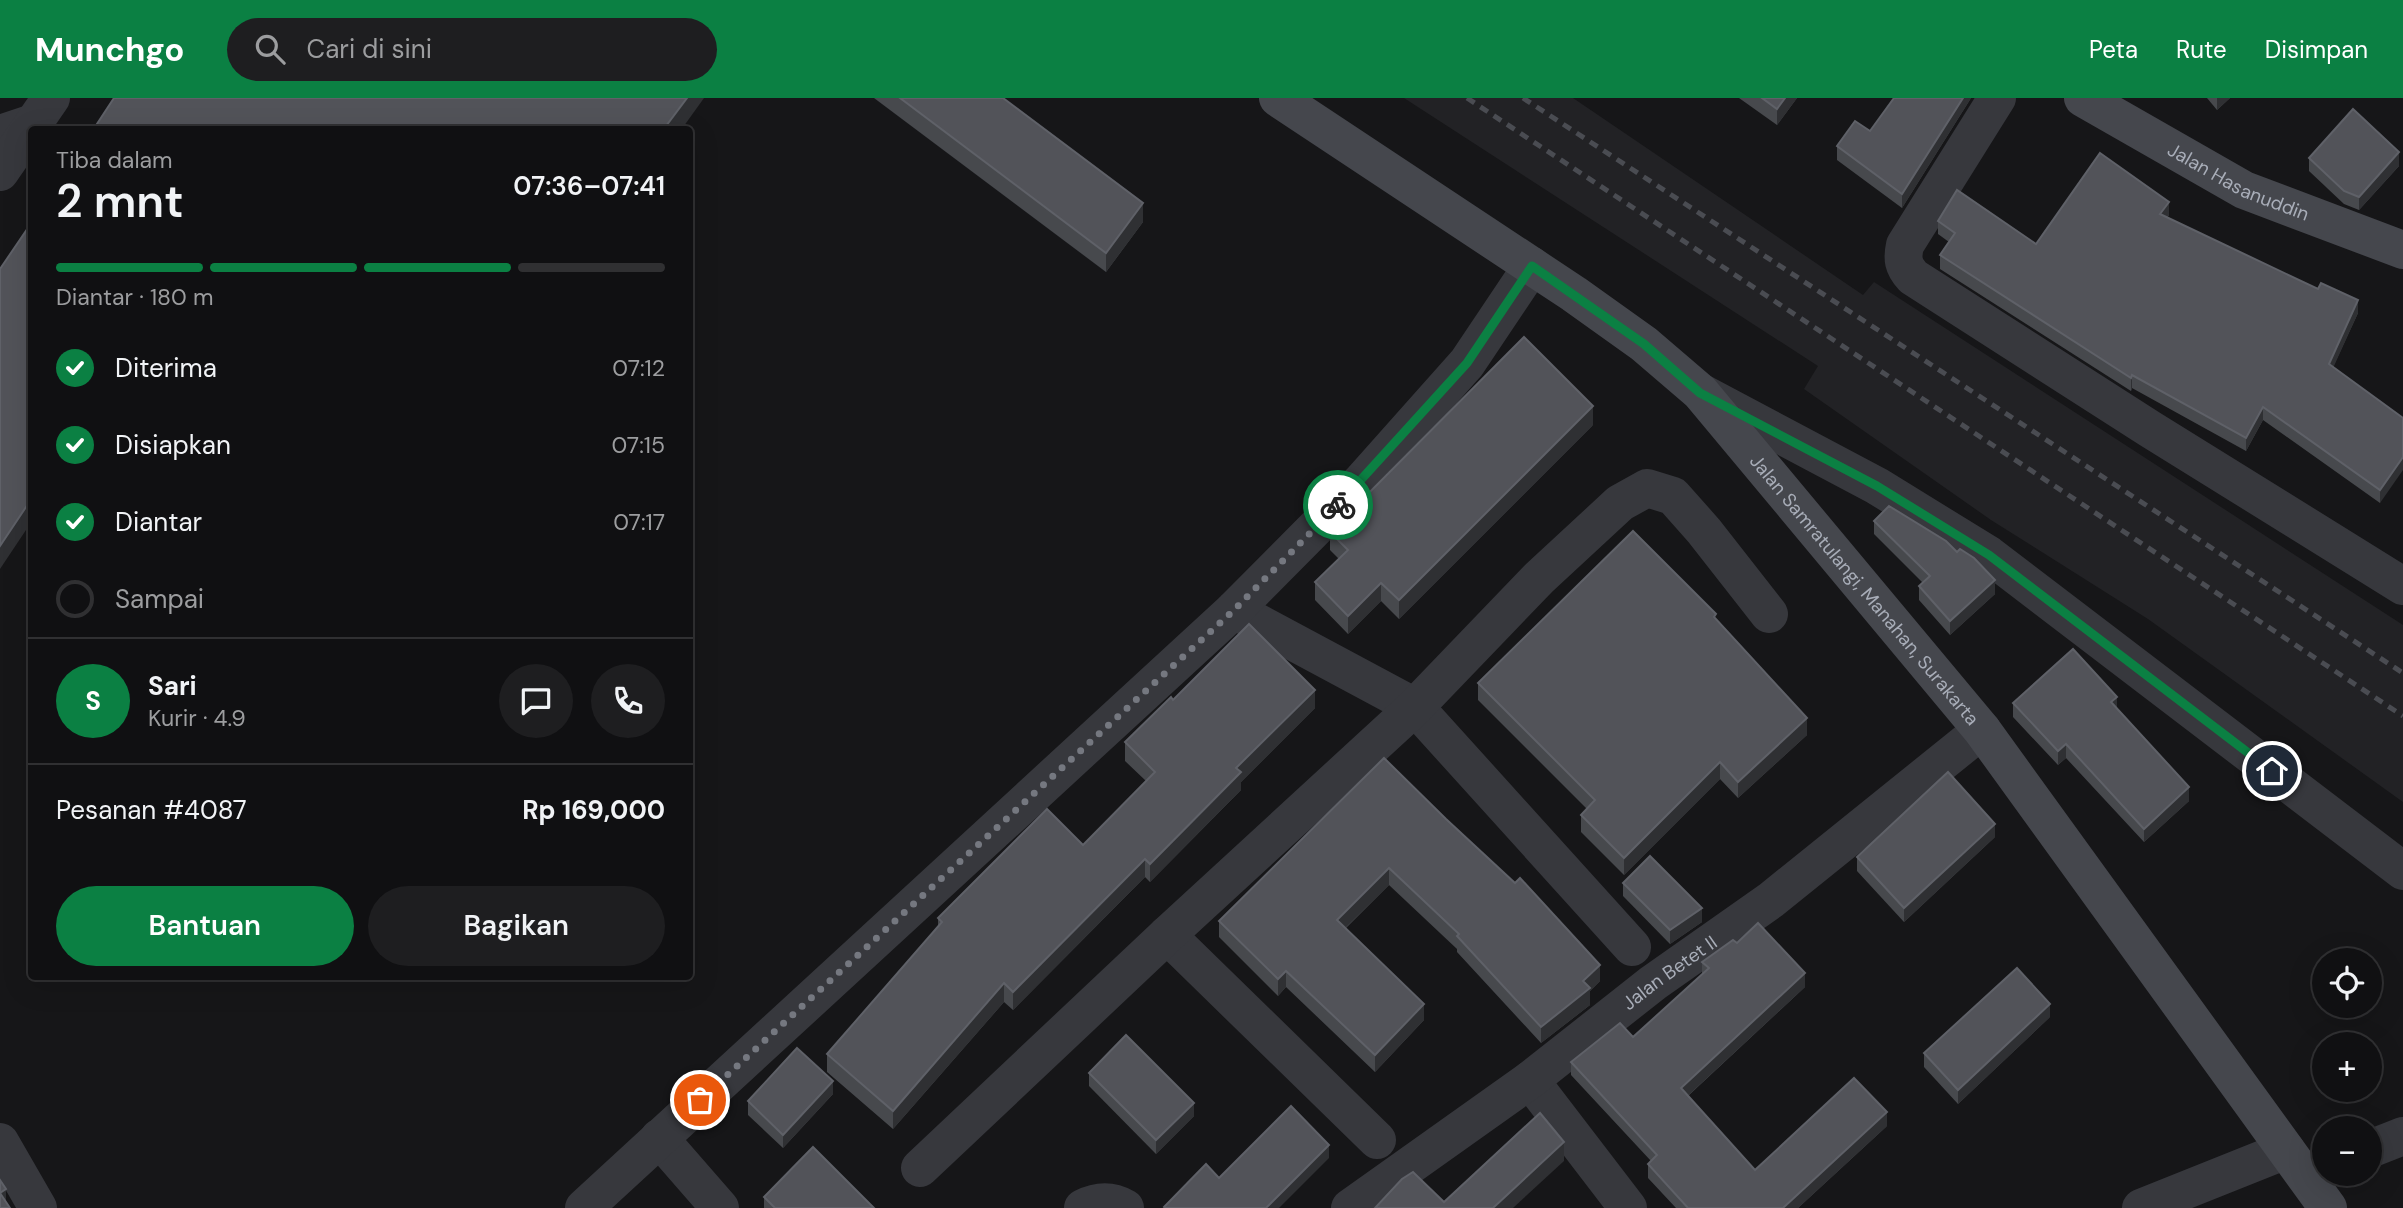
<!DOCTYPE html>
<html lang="id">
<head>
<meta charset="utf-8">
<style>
  :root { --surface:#101012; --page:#1e1e20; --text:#f1f3f6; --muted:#9c9d9f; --line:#303032; --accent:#0b8043 }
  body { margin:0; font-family:"DM Sans",sans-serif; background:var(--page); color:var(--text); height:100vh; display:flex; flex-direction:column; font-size:26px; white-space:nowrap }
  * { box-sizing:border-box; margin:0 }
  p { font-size:23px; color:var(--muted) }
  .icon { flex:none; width:38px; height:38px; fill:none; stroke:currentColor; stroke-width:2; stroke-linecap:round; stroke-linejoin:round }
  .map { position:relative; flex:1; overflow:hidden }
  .drawer { position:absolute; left:28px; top:28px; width:665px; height:854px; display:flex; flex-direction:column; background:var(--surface); border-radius:7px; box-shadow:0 7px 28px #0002,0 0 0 2px var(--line) }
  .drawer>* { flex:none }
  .buttons { position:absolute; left:2312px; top:850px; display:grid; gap:14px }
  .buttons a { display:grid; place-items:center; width:70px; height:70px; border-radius:50%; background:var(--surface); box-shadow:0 7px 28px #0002,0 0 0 2px var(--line); font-size:35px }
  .pin { position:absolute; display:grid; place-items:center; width:60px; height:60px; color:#fff; margin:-30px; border:4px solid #fff; border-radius:50%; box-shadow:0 2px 7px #0007 }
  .courier { position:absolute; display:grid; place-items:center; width:70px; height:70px; margin:-35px; border:5px solid #0b8043; border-radius:50%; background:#fff; color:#222; box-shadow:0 2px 9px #0007 }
  .summary em { font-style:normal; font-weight:600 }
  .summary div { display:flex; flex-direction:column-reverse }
  .summary { display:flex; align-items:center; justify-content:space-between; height:119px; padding:0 28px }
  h1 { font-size:46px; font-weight:600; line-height:52px }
  .bar { display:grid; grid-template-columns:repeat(4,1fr); gap:10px 7px; align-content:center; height:84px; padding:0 28px }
  .bar i { height:9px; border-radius:5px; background:var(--line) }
  .bar .active { background:var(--accent) }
  .bar p { grid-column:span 4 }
  .line { display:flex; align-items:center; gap:18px; padding:0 28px; border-top:2px solid var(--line) }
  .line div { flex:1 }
  .round { display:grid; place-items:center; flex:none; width:74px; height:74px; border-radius:37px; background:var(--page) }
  ol { padding:0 28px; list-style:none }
  li { display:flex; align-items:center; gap:21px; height:77px }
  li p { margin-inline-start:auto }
  li .icon { padding:7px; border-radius:50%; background:var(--accent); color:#fff; stroke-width:4 }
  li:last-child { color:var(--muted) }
  li i { width:38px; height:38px; border:4px solid var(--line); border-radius:50% }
  .button { display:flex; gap:14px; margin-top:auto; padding:14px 28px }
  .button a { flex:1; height:80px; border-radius:42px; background:var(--accent); color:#fff; font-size:28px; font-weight:600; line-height:80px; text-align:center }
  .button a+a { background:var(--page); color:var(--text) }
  header { display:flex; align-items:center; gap:42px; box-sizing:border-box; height:98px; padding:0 35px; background:var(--accent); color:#fff }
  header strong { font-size:33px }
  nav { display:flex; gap:38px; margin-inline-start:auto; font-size:24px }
  .search { width:490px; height:63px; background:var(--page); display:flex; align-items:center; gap:18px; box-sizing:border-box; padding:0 24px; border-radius:38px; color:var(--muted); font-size:26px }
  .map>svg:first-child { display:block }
  .built { fill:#222225 }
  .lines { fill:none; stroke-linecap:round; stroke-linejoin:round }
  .minor { stroke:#37383d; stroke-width:38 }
  .tertiary { stroke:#37383d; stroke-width:38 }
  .secondary { stroke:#45474d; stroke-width:38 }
  .rail { stroke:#4a4c52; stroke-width:5; stroke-dasharray:9 7; stroke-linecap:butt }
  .wall { fill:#47494d }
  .shaded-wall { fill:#2f3033 }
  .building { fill:#525359; stroke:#5f6168; stroke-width:2 }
  .done { stroke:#757880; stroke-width:7; stroke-dasharray:0 12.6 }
  .route { stroke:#0b8043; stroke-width:9 }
  .labels { text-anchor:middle; stroke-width:6; stroke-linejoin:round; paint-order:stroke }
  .street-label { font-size:19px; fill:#a8adb8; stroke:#111113 }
</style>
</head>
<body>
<header>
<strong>Munchgo</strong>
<div class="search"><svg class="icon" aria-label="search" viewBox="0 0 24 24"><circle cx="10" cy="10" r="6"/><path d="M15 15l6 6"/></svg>Cari di sini</div>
<nav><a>Peta</a><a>Rute</a><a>Disimpan</a></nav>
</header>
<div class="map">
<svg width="2403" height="1110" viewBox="0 0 2403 1110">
  <rect width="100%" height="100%" fill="#161618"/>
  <path class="built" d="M1404,0H1573L1863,197L1874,184L2403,527V704L2148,521L1991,422L1804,291L1818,268Z"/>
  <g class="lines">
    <g class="minor">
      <path d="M1997,0L1905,147C1902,161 1903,168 1913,179L2150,331L2403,488"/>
      <path d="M0,36L33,25"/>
      <path d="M1700,294L1877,388L1989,457L2403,773"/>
      <path d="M1234,512L1415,609L1632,849"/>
      <path d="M1167,837L1377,1042"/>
      <path d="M1530,982L1628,1110"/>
      <path d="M659,1040L720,1110"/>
      <path d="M0,1044L38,1110"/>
      <path d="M2370,1051L2403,1038"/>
      <path d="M920,1070L1167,837L1415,609L1539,480L1620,405L1647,390L1673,398L1704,433L1769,516"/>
      <path d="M584,1110L1234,512L1362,383L1467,265L1532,168"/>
      <path d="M1083,1110C1097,1103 1111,1102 1125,1110"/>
      <path id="s1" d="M1350,1110L1530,982L1653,885L1771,802L1982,632"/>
      <path d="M2141,1110L2286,1052"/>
    </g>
    <path class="tertiary" d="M0,74L51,0"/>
    <g class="secondary">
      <path id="s2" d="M1278,0L1574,196L1644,246L1700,294L1982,632L2328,1110"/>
      <path id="s3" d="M2083,0L2244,92L2403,152"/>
    </g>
    <g class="rail">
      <path d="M1467,0L2403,618"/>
      <path d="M1523,0L2403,575"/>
    </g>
  </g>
  <g class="wall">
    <path d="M874,0H1003L1143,124L1106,174Z"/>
    <path d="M1739,0H1797L1777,27Z"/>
    <path d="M1971,0L1902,110L1837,62V48L1870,33Z"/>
    <path d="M2207,0H2230L2217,12Z"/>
    <path d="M2309,60L2399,68L2359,112L2344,106L2309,73Z"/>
    <path d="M2169,117L2167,120L2358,215L2333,269L2403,320L2380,405L2263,322L2246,353L2132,290L2131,293L1940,171V157L1949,144L1938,136V123L2036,146Z"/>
    <path d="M1593,327L1399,521L1381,503L1348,536L1315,502V484L1339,461L1330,452V434Z"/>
    <path d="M1874,423L1995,496L1950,537L1919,502V488L1923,485L1874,436Z"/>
    <path d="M1716,521L1807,637L1738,700L1720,681L1624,777L1581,734V717L1587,711L1478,602V585Z"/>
    <path d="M1173,602L1315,610L1241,684V692L1150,784L1145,779L1013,912L1004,904L893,1031L827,974V956L938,828V820L1083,747L1146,683L1125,663V644Z"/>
    <path d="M2013,605L2117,611L2189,703L2144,744L2066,660L2058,667L2013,619Z"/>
    <path d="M1384,660L1600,883L1590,893V907L1541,945L1457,854V851L1389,787L1346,830L1424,922L1375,974L1286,889L1278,898L1219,839V823Z"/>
    <path d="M1995,739L1904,824L1857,773V759Z"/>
    <path d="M1623,785L1702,824L1670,846L1623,798Z"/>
    <path d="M1737,845L1805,889L1688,998L1755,1072L1887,1028L1798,1110H1676L1648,1080V1066L1651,1063L1571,977V964L1633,939L1702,877V864Z"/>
    <path d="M2050,919L1958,1006L1924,969V955Z"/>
    <path d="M1089,975L1194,1018L1156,1056L1089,988Z"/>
    <path d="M833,996L783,1050L748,1017V1003Z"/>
    <path d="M764,1099L874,1110H764Z"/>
  </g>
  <g class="shaded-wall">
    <path d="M687,0H704L681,32H663Z"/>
    <path d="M1785,0H1797L1777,27V11Z"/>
    <path d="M1963,0H1971L1902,110V96Z"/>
    <path d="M2217,0H2230L2217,12Z"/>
    <path d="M2399,54V68L2359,112V99Z"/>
    <path d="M2169,104V117L2160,129V116Z"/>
    <path d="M1143,105V124L1106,174V155Z"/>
    <path d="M2358,202V215L2329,279V266Z"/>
    <path d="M2132,277V290L2131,293V280Z"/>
    <path d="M1593,308V327L1399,521V502Z"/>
    <path d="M2263,309V322L2246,353V340Z"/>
    <path d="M2403,359V372L2380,405V392Z"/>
    <path d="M32,400V423L0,471V448Z"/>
    <path d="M1995,482V496L1950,537V523Z"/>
    <path d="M1381,485V503L1348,536V518Z"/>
    <path d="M1315,592V610L1241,684V692L1150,784V766L1236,670Z"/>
    <path d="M2117,599V612L2111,604Z"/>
    <path d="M1807,620V637L1738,700V684Z"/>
    <path d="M2066,646V660L2058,667V653Z"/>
    <path d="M1720,664V681L1624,777V760Z"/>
    <path d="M2189,689V703L2144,744V731Z"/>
    <path d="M1995,726V739L1904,824V810Z"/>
    <path d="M1145,761V779L1013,912V894Z"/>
    <path d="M1389,770V787L1337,838V822Z"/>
    <path d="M1702,810V824L1670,846V832Z"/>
    <path d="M1600,867V883L1590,893V907L1541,945V929L1583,883Z"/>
    <path d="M1286,873V889L1278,898V881Z"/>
    <path d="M1805,875V889L1681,1004V990Z"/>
    <path d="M1004,885V904L893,1031V1013Z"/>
    <path d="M1424,906V922L1375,974V957Z"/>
    <path d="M2050,906V919L1958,1006V992Z"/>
    <path d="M833,983V996L783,1050V1037Z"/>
    <path d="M1194,1005V1018L1156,1056V1042Z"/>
    <path d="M1887,1014V1028L1798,1110H1783Z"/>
    <path d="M1564,1044V1063L1513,1110H1493Z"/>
    <path d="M1329,1047V1060L1279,1110H1266Z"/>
    <path d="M6,1091V1104L0,1095Z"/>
  </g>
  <g class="building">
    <path d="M114,0H687L663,32H93Z"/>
    <path d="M900,0H1003L1143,105L1106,155Z"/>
    <path d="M1762,0H1785L1777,11Z"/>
    <path d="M1894,0H1963L1902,96L1837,48L1855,23L1870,33Z"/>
    <path d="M2353,11L2399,54L2359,99L2344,93L2309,60Z"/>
    <path d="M2100,55L2169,104L2160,116L2318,191L2321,185L2358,202L2329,266L2403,320V359L2380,392L2263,309L2246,340L2132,277L2131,280L1940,157L1955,135L1938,123L1957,92L2036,146Z"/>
    <path d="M32,124V400L0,448V171Z"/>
    <path d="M1524,239L1593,308L1399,502L1381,485L1348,518L1315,484L1348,452L1330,434Z"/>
    <path d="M1889,408L1946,443L1957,454L1960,451L1974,460L1995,482L1950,523L1919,488L1930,478L1874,423Z"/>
    <path d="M1633,433L1716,516L1714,519L1807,620L1738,684L1720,664L1624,760L1581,717L1595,702L1478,585Z"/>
    <path d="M1249,526L1315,592L1236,670L1241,674L1150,766L1145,761L1013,894L1004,885L893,1013L827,956L942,824L938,820L1047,711L1083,747L1155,674L1125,644L1171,599L1173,602Z"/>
    <path d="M2073,551L2117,599L2111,604L2189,689L2144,731L2066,646L2058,653L2013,605Z"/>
    <path d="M1384,660L1446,721L1515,785L1520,780L1600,867L1583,883L1590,890L1541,929L1457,838L1459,836L1389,770L1337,822L1424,906L1375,957L1286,873L1278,881L1219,823Z"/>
    <path d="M1948,674L1995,726L1904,810L1857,759Z"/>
    <path d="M1650,758L1702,810L1670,832L1623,785Z"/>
    <path d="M1758,825L1805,875L1681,990L1755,1072L1854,980L1887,1014L1783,1110H1688L1648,1066L1657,1057L1571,964L1620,925L1633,939L1709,870L1702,864L1733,842L1737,845Z"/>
    <path d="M2017,870L2050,906L1958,992L1924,955Z"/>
    <path d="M1126,937L1194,1005L1156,1042L1089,975Z"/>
    <path d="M797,950L833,983L783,1037L748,1003Z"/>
    <path d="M1291,1008L1329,1047L1266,1110H1165L1164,1109L1206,1066L1219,1080Z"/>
    <path d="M1540,1015L1564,1044L1493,1110H1375L1402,1081L1413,1074L1444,1104Z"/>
    <path d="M813,1049L874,1110H775L764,1099Z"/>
    <path d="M0,1082L6,1091L0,1095L10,1110H0Z"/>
  </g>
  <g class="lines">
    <path class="done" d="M700,1002L1234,512L1338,407"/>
    <path class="route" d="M1338,407L1467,265L1532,168L1644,246L1700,295L1877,388L1989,457L2272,673"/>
  </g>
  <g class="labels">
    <g class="street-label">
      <text dy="7" stroke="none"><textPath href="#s3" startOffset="177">Jalan Hasanuddin</textPath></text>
      <text dy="7" stroke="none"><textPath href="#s2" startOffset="772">Jalan Samratulangi, Manahan, Surakarta</textPath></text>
      <text dy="7" stroke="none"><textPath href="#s1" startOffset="397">Jalan Betet II</textPath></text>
    </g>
  </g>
</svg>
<div class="buttons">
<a><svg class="icon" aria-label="locate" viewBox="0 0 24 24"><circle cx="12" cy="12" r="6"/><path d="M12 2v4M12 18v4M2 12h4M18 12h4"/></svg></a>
<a>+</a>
<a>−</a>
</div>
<div class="pin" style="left:700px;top:1002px;background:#ea580c"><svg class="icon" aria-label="bag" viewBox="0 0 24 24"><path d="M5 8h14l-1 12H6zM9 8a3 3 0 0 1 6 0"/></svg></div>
<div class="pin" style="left:2272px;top:673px;background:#1f2937"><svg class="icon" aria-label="home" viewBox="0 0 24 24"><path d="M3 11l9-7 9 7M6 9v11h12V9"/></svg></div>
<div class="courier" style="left:1338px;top:407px"><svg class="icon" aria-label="bike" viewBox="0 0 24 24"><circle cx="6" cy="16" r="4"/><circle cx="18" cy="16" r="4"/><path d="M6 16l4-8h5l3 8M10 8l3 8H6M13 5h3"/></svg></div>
<section class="drawer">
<div class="summary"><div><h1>2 mnt</h1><p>Tiba dalam</p></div><em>07:36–07:41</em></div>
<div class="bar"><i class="active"></i><i class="active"></i><i class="active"></i><i></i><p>Diantar · 180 m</p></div>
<ol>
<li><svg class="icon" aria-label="check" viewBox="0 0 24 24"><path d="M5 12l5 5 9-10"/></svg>Diterima<p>07:12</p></li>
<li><svg class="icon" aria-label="check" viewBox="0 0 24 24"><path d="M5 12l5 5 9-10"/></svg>Disiapkan<p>07:15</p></li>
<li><svg class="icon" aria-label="check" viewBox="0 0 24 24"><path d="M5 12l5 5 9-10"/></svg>Diantar<p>07:17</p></li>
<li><i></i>Sampai</li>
</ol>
<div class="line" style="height:126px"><b class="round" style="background:var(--accent);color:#fff">S</b><div><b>Sari</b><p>Kurir · 4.9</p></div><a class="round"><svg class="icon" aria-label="chat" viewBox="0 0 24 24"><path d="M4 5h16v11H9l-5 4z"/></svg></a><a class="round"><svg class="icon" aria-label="phone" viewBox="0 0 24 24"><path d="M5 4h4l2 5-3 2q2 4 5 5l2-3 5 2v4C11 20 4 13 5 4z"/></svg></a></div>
<div class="line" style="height:91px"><div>Pesanan #4087</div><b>Rp 169,000</b></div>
<div class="button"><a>Bantuan</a><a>Bagikan</a></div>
</section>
</div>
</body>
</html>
